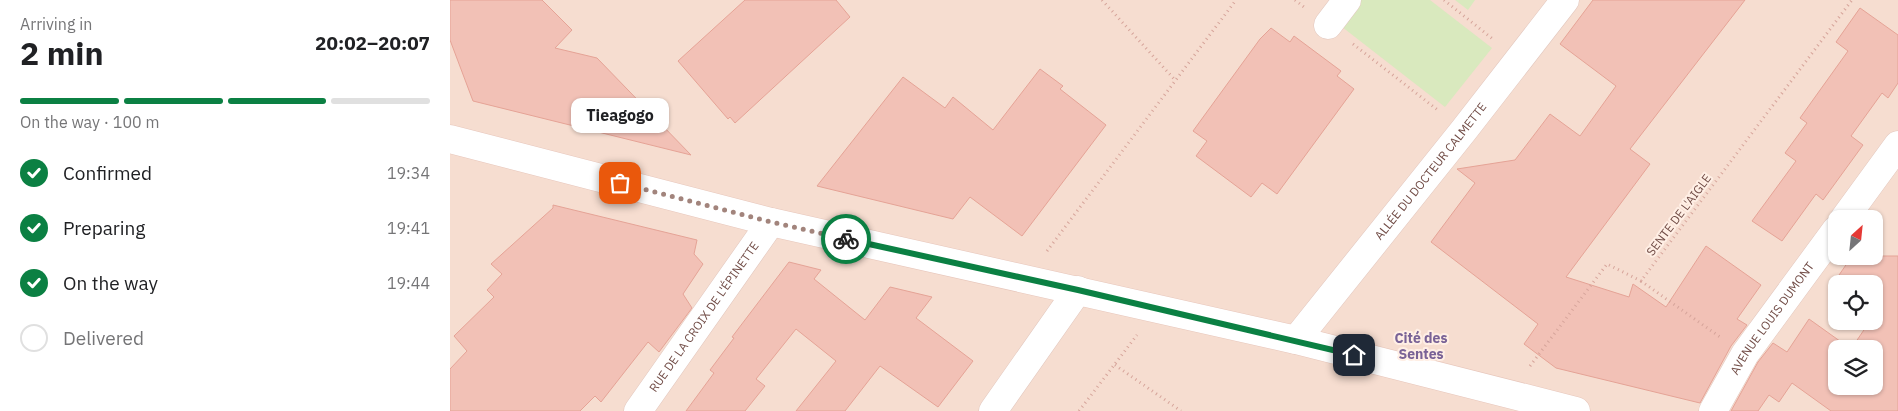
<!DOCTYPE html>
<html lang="en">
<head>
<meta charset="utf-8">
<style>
  :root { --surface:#fff; --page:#f6f6f6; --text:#202124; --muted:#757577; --line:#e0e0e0; --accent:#0b8043 }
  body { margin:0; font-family:"IBM Plex Sans",sans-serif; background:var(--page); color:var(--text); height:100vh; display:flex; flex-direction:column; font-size:19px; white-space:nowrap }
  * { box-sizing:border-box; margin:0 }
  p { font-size:16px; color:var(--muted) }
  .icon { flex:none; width:28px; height:28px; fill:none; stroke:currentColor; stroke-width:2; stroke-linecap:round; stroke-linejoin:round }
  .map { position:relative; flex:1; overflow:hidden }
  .drawer { display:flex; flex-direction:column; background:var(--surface); width:450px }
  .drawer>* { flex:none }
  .needle { width:32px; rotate:27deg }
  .fabs { position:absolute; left:1378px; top:210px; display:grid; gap:10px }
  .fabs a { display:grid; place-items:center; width:55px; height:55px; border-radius:10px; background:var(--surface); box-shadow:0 1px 4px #0004; font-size:25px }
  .pin { position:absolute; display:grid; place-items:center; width:42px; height:42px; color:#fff; margin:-21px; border-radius:10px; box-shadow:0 2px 8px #0006 }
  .courier { position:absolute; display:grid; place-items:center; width:50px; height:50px; margin:-25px; border:4px solid #0b8043; border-radius:50%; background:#fff; color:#222; box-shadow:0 1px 6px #0007 }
  .bubble { position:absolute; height:35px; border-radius:10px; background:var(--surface); box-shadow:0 1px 4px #0004; font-size:16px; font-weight:700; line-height:35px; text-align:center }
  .head em { font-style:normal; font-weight:700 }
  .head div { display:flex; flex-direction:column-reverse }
  .head { display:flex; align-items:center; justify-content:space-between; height:85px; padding:0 20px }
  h1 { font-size:32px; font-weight:700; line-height:38px }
  .bar { display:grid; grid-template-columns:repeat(4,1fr); gap:8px 5px; align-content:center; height:60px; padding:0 20px }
  .bar i { height:6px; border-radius:4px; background:var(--line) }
  .bar .on { background:var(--accent) }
  .bar p { grid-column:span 4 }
  ol { padding:0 20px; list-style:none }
  li { display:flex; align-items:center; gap:15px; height:55px }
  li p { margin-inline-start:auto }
  li .icon { padding:5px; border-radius:50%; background:var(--accent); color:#fff; stroke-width:4 }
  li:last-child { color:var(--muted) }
  li i { width:28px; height:28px; border:2px solid var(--line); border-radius:50% }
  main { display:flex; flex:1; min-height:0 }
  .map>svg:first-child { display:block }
  .residential { fill:#f6ddd0; fill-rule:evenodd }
  .green { fill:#d9e9be }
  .building { fill:#f2c1b6; stroke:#e5a396; fill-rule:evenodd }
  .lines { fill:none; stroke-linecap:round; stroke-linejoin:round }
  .street-casing { stroke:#e2c7be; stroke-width:29 }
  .secondary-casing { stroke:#e7c6bb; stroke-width:29 }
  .path { stroke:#d6a49a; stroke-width:3; stroke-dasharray:1 4; stroke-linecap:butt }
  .street { stroke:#fff; stroke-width:28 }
  .secondary { stroke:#fff; stroke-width:28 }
  .done { stroke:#a2847c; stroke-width:5; stroke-dasharray:0 9 }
  .route { stroke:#0b8043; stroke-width:6 }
  .labels { text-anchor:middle; stroke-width:4; stroke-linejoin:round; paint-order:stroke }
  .street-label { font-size:12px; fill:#724d47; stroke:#ffefe5 }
  .neighbourhood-label { font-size:14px; font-weight:bold; fill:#796296; stroke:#ffefe5 }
</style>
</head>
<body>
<main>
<section class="drawer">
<div class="head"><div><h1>2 min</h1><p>Arriving in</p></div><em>20:02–20:07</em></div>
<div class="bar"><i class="on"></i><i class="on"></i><i class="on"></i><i></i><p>On the way · 100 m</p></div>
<ol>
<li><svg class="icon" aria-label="check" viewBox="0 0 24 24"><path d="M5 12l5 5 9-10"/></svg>Confirmed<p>19:34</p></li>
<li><svg class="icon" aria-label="check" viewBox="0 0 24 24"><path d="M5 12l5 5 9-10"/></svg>Preparing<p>19:41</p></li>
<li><svg class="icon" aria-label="check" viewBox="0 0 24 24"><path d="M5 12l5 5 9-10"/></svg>On the way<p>19:44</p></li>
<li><i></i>Delivered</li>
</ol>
</section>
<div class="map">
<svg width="1448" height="411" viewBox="0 0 1448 411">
  <rect width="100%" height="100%" fill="#fceadf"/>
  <path class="residential" d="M0,0H1448V411H0ZM1386,219H1424V256H1386ZM1386,284H1424V321H1386ZM1386,349H1424V386H1386Z"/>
  <g class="green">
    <path d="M905,0H980L1042,48L995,107L887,23Z"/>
    <path d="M1005,0H1025L1018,10Z"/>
  </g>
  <g class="building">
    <path d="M0,0H92L122,30L105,48L147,58L241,155L23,101L0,40Z"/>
    <path d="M295,0H386L400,17L285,123L280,117L278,119L228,61Z"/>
    <path d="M1143,0H1295L1180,149L1200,164L1116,277L1179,297L1183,284L1216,307L1256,246L1311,285L1287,319L1297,325L1281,346L1250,403L1106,368L1074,344L1088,324L981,242L1025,183L1007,169L1065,160L1100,114L1130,136L1166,86L1110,44Z"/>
    <path d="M1410,8L1448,35V83L1438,98L1432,93L1401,136L1413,145L1373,200L1366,194L1332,241L1302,221L1346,161L1335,153L1357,123L1350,118L1398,51L1386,42Z"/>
    <path d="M821,28L840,42L844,36L891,71L887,76L904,89L827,194L812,183L801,197L746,156L757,141L743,131L810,39Z"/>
    <path d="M590,69L613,86L610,89L656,125L572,236L520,197L503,219L367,186L453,77L495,108L503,97L543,130Z"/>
    <path d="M103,205L247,240L244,254L253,264L233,294L242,308L209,352L198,342L151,402L145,396L130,411H0V369L17,351L4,336L44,297L37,290L52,274L41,264L103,208Z"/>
    <path d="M1402,256H1448V411H1381L1342,383L1329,402L1319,395L1308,411H1281L1308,362L1323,343L1337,352L1359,319L1401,349L1420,321H1424V316L1430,306L1424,302V284H1396L1387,278ZM1386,349H1424V386H1386Z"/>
    <path d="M339,262L371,270L364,279L415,320L440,287L482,297L466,318L523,361L488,407L430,366L395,411H346L386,361L346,329L306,379L315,386L295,411H236L264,373L260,370L284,338L282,337Z"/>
  </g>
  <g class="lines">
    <g class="street-casing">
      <g id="street">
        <path d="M878,25L897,0"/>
        <path d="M1394,219L1448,145"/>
        <path id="s1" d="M846,340L1014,130L1115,0"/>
        <path id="s2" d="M188,411L321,222"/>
        <path d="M543,411L628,290"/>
        <path id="s3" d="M1263,411L1295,354L1386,230"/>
      </g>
    </g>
    <g class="secondary-casing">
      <path id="secondary" d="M0,139L321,222L846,340L1126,411"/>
    </g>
    <g class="path">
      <path d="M652,0L725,80"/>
      <path d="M845,0L854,7"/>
      <path d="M994,0L1044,40"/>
      <path d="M903,44L989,111"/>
      <path d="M597,251L786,0"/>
      <path d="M1191,281L1270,337"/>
      <path d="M665,365L731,411"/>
      <path d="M1080,366L1157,264L1191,281L1402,0"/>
      <path d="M629,411L687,335"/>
    </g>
    <use href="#street" class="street"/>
    <use href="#secondary" class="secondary"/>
  </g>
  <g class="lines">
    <path class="done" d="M170,183L321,222L396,239"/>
    <path class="route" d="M396,239L628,290L904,355"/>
  </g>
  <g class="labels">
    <g class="street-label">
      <text dy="4" stroke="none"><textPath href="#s1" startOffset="216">ALLÉE DU DOCTEUR CALMETTE</textPath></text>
      <text transform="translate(1229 215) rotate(-53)" y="4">SENTE DE L'AIGLE</text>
      <text dy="4" stroke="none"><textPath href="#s2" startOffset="115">RUE DE LA CROIX DE L'ÉPINETTE</textPath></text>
      <text dy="4" stroke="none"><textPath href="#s3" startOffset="110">AVENUE LOUIS DUMONT</textPath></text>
    </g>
    <g class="neighbourhood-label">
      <text x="971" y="343">Cité des<tspan x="971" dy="16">Sentes</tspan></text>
    </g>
  </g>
</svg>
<div class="fabs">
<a><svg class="needle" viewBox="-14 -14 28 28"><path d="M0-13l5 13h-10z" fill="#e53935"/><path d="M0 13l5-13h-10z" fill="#757577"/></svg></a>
<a><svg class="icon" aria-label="locate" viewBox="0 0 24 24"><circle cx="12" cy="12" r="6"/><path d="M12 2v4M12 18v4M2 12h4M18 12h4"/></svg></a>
<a><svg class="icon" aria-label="layers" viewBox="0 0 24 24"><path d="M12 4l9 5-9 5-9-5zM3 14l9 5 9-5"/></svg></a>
</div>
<div class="pin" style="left:170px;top:183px;background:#ea580c"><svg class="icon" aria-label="bag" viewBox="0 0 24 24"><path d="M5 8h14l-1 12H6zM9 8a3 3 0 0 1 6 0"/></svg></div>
<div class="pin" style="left:904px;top:355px;background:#1f2937"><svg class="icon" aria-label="home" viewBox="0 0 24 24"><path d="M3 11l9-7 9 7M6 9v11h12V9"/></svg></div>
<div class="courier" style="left:396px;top:239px"><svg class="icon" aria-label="bike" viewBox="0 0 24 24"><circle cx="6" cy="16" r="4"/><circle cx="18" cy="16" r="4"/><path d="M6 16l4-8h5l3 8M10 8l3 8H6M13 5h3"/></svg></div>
<div class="bubble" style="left:121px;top:98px;width:98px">Tieagogo</div>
</div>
</main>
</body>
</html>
